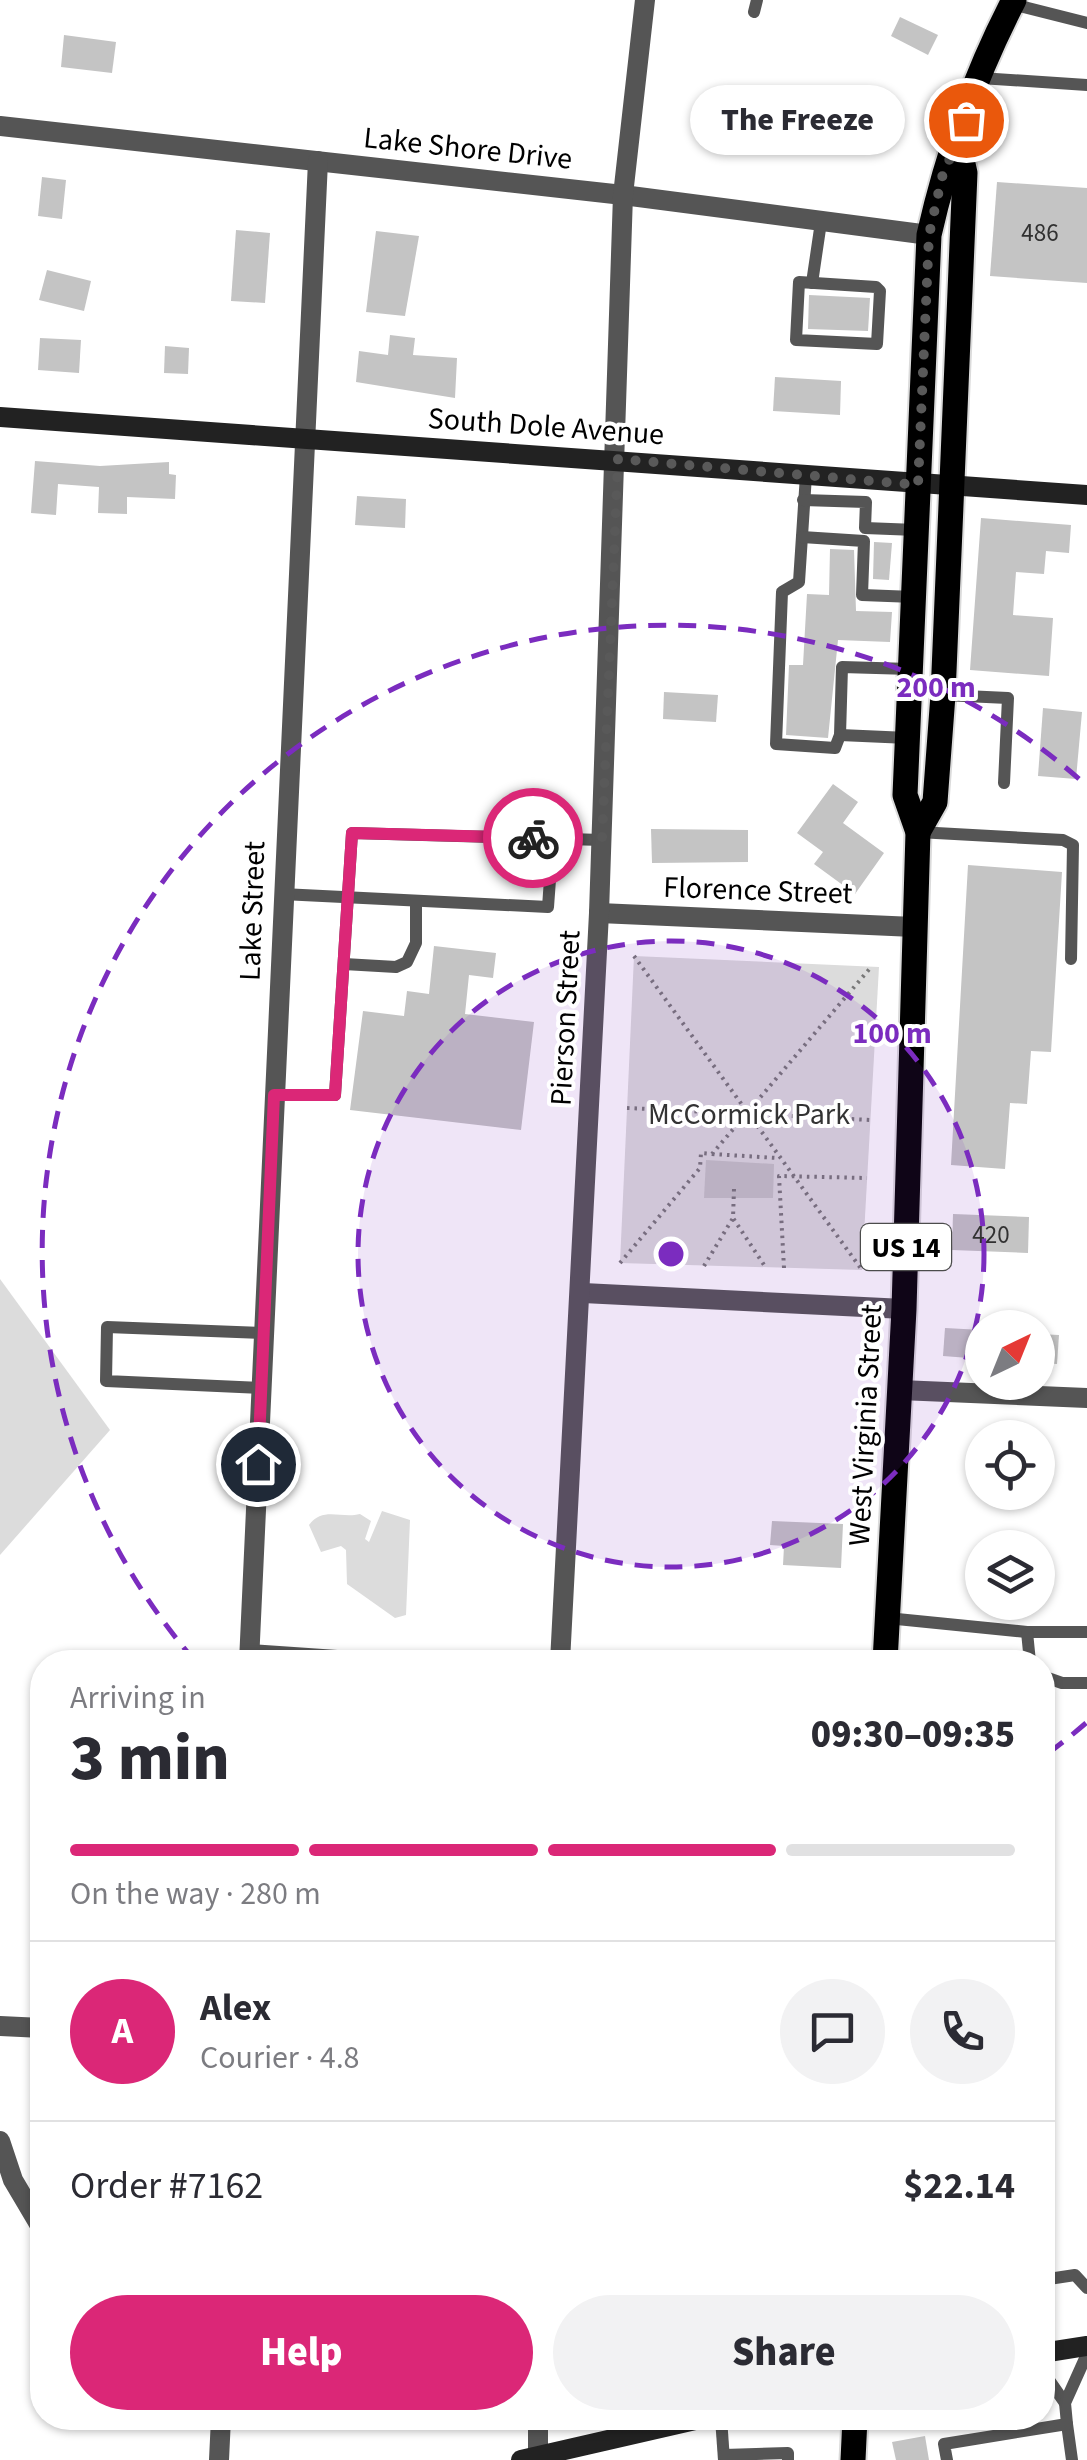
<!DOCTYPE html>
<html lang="en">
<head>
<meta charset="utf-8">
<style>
  :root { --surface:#fff; --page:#f2f2f3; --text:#2b2b33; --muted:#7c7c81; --line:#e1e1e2; --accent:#db2777 }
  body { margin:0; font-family:"Source Sans 3",sans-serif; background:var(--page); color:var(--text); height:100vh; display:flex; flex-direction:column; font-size:38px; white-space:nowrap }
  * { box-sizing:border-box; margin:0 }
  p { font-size:32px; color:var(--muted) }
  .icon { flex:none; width:55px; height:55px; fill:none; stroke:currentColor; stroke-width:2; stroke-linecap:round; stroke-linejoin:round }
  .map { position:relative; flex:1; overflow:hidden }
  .side { position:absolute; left:30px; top:1650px; width:1025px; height:780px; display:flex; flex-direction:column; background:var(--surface); border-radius:40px; box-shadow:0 2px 8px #0004 }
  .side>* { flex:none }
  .needle { width:65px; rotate:43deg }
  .tools { position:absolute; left:965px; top:1310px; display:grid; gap:20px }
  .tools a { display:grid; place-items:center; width:90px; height:90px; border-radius:50%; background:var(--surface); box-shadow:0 2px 8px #0004; font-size:50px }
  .pin { position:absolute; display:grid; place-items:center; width:85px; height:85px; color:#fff; margin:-42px; border:5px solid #fff; border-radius:50%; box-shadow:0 2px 10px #0007 }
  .courier { position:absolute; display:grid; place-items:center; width:100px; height:100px; margin:-50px; border:8px solid #db2777; border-radius:50%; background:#fff; color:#222; box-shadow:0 2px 12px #0007 }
  .bubble { position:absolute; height:70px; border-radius:35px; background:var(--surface); box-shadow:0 2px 8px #0004; font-size:32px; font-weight:800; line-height:70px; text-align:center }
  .summary em { font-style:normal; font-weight:800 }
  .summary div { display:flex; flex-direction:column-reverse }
  .summary { display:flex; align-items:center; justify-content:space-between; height:170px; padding:0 40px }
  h1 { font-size:65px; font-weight:800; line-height:75px }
  .bar { display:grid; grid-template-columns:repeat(4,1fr); gap:15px 10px; align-content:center; height:120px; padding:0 40px }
  .bar i { height:12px; border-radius:8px; background:var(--line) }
  .bar .selected { background:var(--accent) }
  .bar p { grid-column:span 4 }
  .line { display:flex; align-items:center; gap:25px; padding:0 40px; border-top:2px solid var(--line) }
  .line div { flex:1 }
  .round { display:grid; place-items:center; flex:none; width:105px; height:105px; border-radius:52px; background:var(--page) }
  .button { display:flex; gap:20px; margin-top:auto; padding:20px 40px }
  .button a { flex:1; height:115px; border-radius:60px; background:var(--accent); color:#fff; font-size:40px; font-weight:800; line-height:115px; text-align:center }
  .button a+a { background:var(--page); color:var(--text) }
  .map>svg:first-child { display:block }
  .green { fill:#dcdcdc }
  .building { fill:#c4c4c4 }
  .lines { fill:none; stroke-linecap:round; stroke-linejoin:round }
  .primary-casing { stroke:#dbdbdb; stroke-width:29 }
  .path { stroke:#777; stroke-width:4; stroke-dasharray:2.5 5; stroke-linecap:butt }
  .lane { stroke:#555; stroke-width:12 }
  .street { stroke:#555; stroke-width:20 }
  .secondary { stroke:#222; stroke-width:20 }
  .primary { stroke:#000; stroke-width:25 }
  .done { stroke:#595959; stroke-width:10; stroke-dasharray:0 18 }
  .route { stroke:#db2777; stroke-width:12 }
  .ring { fill:none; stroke:#7b2cbf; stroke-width:5; stroke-dasharray:18 12 }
  .labels { text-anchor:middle; stroke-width:8; stroke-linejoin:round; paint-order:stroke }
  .number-label { font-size:25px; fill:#313131 }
  .shield { fill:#fff; stroke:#4c4c4c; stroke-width:2.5 }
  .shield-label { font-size:28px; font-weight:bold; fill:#000 }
  .street-label { font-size:30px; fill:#000; stroke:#fff }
  .park-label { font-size:30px; fill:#333; stroke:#fff }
  .centre { fill:#7b2cbf; stroke:#fff; stroke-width:5 }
  .ring-label { font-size:30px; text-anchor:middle; font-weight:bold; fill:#7b2cbf; stroke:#fff; stroke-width:8; stroke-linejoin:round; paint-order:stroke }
</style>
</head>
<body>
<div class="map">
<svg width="1087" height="2460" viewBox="0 0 1087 2460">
  <rect width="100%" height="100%" fill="#fff"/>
  <g class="green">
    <path d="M634,956L879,967L862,1270L620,1263Z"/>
    <path d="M0,1279L110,1430L0,1555Z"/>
    <path d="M382,1511L410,1520L406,1615L395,1618L347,1584L346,1550L341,1546L321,1552L309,1525C323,1506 341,1519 360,1514L371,1521L365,1539L369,1542Z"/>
  </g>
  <g class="building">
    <path d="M900,17L938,35L928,55L891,36Z"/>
    <path d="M64,35L116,42L112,73L61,67Z"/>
    <path d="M831,104H857L856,151H830Z"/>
    <path d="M42,177L66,180L62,219L38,216Z"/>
    <path d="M997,182L1087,188V283L990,276Z"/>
    <path d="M236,230L270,233L265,303L231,301Z"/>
    <path d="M376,231L419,236L405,316L366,312Z"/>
    <path d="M47,270L91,281L84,311L39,300Z"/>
    <path d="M809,295L870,298L868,331L808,329Z"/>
    <path d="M390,335L415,338L413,355L457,358L455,398L356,382L359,351L388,355Z"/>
    <path d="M40,338L81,340L79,373L38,370Z"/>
    <path d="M165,346L189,348L188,374L164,373Z"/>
    <path d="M775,377L841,381L840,415L773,411Z"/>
    <path d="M35,461L100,466L169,462V474L176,475L175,499L127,497V514L98,513L99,487L58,484L56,515L31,513Z"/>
    <path d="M357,496L406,499L405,528L355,525Z"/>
    <path d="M981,518L1071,525L1069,553L1046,551L1044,574L1016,572L1013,615L1053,618L1049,676L970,670Z"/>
    <path d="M874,542L892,543L889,580L873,579Z"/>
    <path d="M830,549L854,550L856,611L892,612L890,642L838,640L828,738L786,735L789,665H803L807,594L829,595Z"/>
    <path d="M664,692L718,695L716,722L663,719Z"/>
    <path d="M1043,708L1082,712L1076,779L1038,776Z"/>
    <path d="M833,784L858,802L843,823L884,853L855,894L814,864L823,852L797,833Z"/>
    <path d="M651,829L748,830V862L652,863Z"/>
    <path d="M968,865L1062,872L1051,1052L1031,1051L1027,1104L1010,1103L1005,1169L951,1165Z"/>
    <path d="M434,946L496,953L493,978L469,975L465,1014L534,1022L521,1130L350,1110L363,1011L404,1016L407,991L429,994Z"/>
    <path d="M706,1160L774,1164L773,1198H704Z"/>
    <path d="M953,1214L1029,1217L1028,1253L952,1250Z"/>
    <path d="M945,1328L982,1330V1359L943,1356Z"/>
    <path d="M1038,1334L1059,1335L1057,1364L1038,1363Z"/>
    <path d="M772,1521L843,1524L841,1568L783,1565L784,1546L770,1545Z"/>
    <path d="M925,2436L929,2460H896L892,2442Z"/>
  </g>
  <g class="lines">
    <g class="primary-casing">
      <g id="primary">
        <path d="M918,832L935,802L943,695L965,173L958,142"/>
        <path d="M885,1662L904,1309L918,832L905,795L929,235C947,156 976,73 1014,0"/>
        <path d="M853,2460L855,2418"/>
      </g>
    </g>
    <g class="path">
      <path d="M634,956L862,1270"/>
      <path d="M627,1108L871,1120"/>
      <path d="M712,1154L777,1158"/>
      <path d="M734,1189L733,1218L766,1268"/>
      <path d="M620,1263L700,1168L701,1153L712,1154L872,966"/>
      <path d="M704,1266L733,1218"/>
      <path d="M784,1268L779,1176L867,1178"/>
    </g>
    <g class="lane">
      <path d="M1012,4L1087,23"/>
      <path d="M754,12L757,0"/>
      <path d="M980,78L1087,85"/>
      <path d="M799,282L876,287L880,291L877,344L796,340Z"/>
      <path d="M812,283L821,222"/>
      <path d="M806,475L799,582L782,592L776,744L835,748L840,735L842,667L910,669"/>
      <path d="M803,500L866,502L865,528L916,530"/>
      <path d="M802,537L864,541L862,595L914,597"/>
      <path d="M943,695L1008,698L1004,783"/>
      <path d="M840,735L908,738"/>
      <path d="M918,832L1063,840L1073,845L1071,959"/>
      <path d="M282,894L548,907L553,838"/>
      <path d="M344,964L396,967L407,962L416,943V901"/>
      <path d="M274,1095H335L352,833L602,840"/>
      <path d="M262,1388L106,1381L107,1327L264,1333"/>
      <path d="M887,1618L1027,1632H1087"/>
      <path d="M1027,1632L1030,1662"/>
      <path d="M1042,1676L1062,1683H1087"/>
      <path d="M1042,2280L1075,2275L1087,2288"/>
      <path d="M1042,2370L1065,2403"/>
      <path d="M721,2418L724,2460"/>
      <path d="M1067,2424L1072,2460"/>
      <path d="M724,2455L788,2453V2460"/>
      <path d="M947,2460L944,2444L1067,2424L1065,2403L1087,2354"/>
    </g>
    <g class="street">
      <path d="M0,126L623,195L929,235"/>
      <path d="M599,913L914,927"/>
      <path d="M583,1293L904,1309"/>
      <path d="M900,1390L1087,1398"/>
      <path d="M250,1654L366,1662"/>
      <path d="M249,1662L318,161"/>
      <path d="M560,1662L599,913L623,195L645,0"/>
      <path d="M0,2026L42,2028"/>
      <path d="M0,2141L13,2180L42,2229"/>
      <path d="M538,2418V2457"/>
      <path d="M219,2460L221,2418"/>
    </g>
    <g class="secondary">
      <path d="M0,417L1087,495"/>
      <path d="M1042,2353L1087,2346"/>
      <path d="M521,2460L704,2418"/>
    </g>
    <use href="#primary" class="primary"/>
  </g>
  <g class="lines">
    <path class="done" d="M533,838L602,840L618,459L918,485L929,235L942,177L966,120"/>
    <path class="route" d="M258,1464L274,1095H335L352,833L533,838"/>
  </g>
  <circle cx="671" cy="1254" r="313" fill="#7b2cbf" fill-opacity=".12"/>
  <g class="ring">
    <circle cx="671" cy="1254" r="313"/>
    <path d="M1086 1723A626 626 0 0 1 1043 1757M195 1661A626 626 0 0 1 1086 785"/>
  </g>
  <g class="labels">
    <g class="number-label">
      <text x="1040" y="241">486</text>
      <text x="991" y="1243">420</text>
    </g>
    <rect class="shield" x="861" y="1224" width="90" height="46" rx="8"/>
    <g class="shield-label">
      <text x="906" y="1257">US 14</text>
    </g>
    <g class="street-label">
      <text transform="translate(468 148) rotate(6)" y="10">Lake Shore Drive</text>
      <text transform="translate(546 426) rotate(4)" y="10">South Dole Avenue</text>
      <text transform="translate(758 890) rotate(2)" y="10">Florence Street</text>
      <text transform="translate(252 911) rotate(-88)" y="10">Lake Street</text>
      <text transform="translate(565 1018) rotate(-87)" y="10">Pierson Street</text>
      <text transform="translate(865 1425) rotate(-87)" y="10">West Virginia Street</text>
    </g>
    <g class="park-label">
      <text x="749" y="1124">McCormick Park</text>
    </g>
  </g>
  <circle cx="671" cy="1254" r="15" class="centre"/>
  <g class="ring-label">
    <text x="936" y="697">200 m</text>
    <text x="892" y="1043">100 m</text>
  </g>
</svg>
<div class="tools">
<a><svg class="needle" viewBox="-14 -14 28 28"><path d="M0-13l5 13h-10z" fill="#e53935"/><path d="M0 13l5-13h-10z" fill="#7c7c81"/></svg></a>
<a><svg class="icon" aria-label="locate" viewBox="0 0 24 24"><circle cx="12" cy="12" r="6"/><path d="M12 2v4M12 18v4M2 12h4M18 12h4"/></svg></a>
<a><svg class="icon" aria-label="layers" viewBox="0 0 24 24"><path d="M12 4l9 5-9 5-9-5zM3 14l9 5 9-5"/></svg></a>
</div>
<div class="pin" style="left:966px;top:120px;background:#ea580c"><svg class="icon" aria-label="bag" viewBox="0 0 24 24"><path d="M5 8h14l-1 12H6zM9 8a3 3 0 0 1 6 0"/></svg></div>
<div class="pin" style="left:258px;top:1464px;background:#1f2937"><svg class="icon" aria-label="home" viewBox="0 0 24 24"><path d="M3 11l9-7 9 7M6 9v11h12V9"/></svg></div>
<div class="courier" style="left:533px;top:838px"><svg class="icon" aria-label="bike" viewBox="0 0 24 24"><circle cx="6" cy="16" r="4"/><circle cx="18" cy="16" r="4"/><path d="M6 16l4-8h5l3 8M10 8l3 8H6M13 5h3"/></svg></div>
<div class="bubble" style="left:690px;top:85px;width:215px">The Freeze</div>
<section class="side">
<div class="summary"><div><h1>3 min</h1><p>Arriving in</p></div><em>09:30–09:35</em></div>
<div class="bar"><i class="selected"></i><i class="selected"></i><i class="selected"></i><i></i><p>On the way · 280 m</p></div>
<div class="line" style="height:180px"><b class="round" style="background:var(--accent);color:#fff">A</b><div><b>Alex</b><p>Courier · 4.8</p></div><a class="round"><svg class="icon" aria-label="chat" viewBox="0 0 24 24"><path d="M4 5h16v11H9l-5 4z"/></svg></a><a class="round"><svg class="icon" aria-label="phone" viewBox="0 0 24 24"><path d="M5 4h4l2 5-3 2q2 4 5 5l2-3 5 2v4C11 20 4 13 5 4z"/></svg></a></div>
<div class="line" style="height:130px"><div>Order #7162</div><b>$22.14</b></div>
<div class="button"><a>Help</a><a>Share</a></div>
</section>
</div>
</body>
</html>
